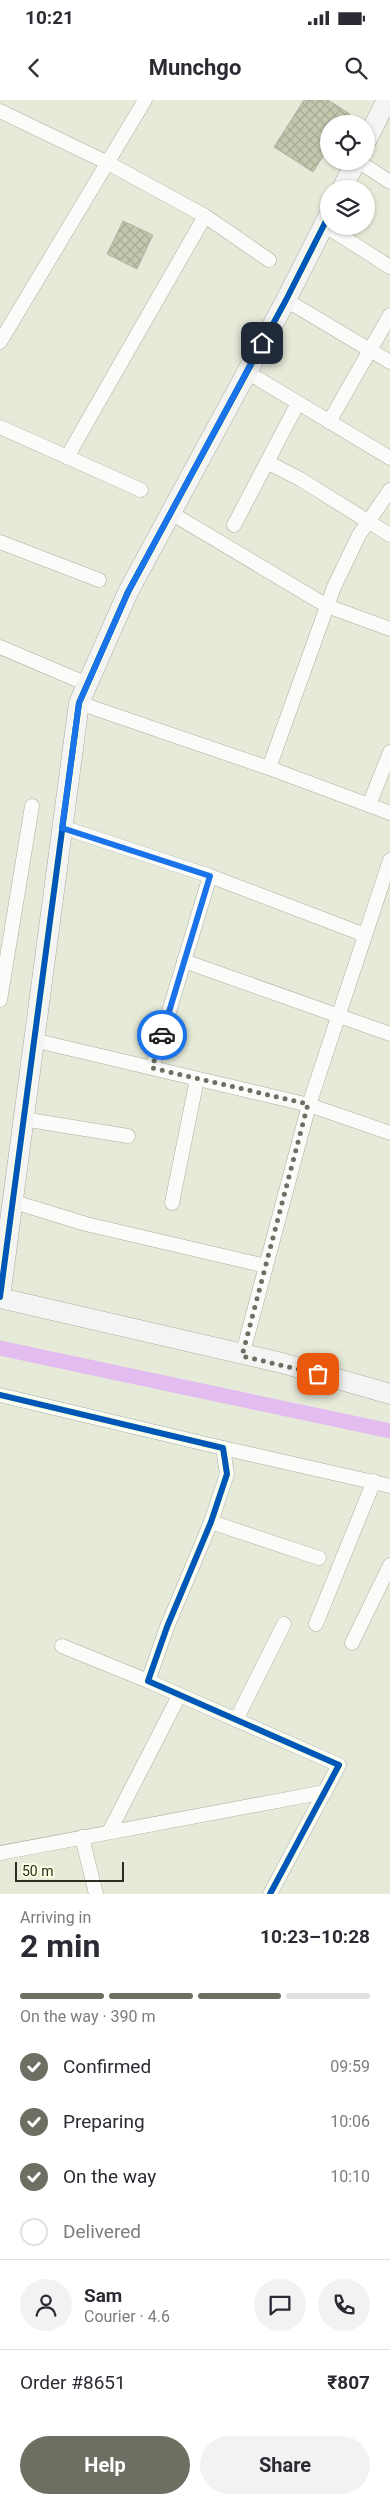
<!DOCTYPE html>
<html lang="en">
<head>
<meta charset="utf-8">
<style>
  :root { --surface:#fff; --page:#f2f2f3; --text:#2b2b33; --muted:#7c7c81; --line:#e1e1e2; --accent:#6c7062 }
  body { margin:0; font-family:Roboto,sans-serif; background:var(--page); color:var(--text); height:100vh; display:flex; flex-direction:column; font-size:19px; white-space:nowrap }
  * { box-sizing:border-box; margin:0 }
  p { font-size:16px; color:var(--muted) }
  .icon { flex:none; width:28px; height:28px; fill:none; stroke:currentColor; stroke-width:2; stroke-linecap:round; stroke-linejoin:round }
  .map { position:relative; height:1794px; overflow:hidden }
  .drawer { display:flex; flex-direction:column; background:var(--surface); flex:1 }
  .drawer>* { flex:none }
  .fabs { position:absolute; left:320px; top:15px; display:grid; gap:10px }
  .fabs a { display:grid; place-items:center; width:55px; height:55px; border-radius:50%; background:var(--surface); box-shadow:0 1px 4px #0004; font-size:25px }
  .scale { position:absolute; left:15px; bottom:12px; width:109px; box-sizing:border-box; padding-left:5px; border:2px solid #2b2e22; border-top:0; font-size:14px; line-height:18px; white-space:nowrap; color:#2b2e22; -webkit-text-stroke:4px #f8ffdf; paint-order:stroke }
  .pin { position:absolute; display:grid; place-items:center; width:42px; height:42px; color:#fff; margin:-21px; border-radius:10px; box-shadow:0 2px 8px #0006 }
  .courier { position:absolute; display:grid; place-items:center; width:50px; height:50px; margin:-25px; border:4px solid #1a73e8; border-radius:50%; background:#fff; color:#222; box-shadow:0 1px 6px #0007 }
  .overview em { font-style:normal; font-weight:700 }
  .overview div { display:flex; flex-direction:column-reverse }
  .overview { display:flex; align-items:center; justify-content:space-between; height:85px; padding:0 20px }
  h1 { font-size:32px; font-weight:700; line-height:38px }
  .bar { display:grid; grid-template-columns:repeat(4,1fr); gap:8px 5px; align-content:center; height:60px; padding:0 20px }
  .bar i { height:6px; border-radius:4px; background:var(--line) }
  .bar .selected { background:var(--accent) }
  .bar p { grid-column:span 4 }
  .line { display:flex; align-items:center; gap:12px; padding:0 20px; border-top:1px solid var(--line) }
  .line div { flex:1 }
  .round { display:grid; place-items:center; flex:none; width:52px; height:52px; border-radius:26px; background:var(--page) }
  ol { padding:0 20px; list-style:none }
  li { display:flex; align-items:center; gap:15px; height:55px }
  li p { margin-inline-start:auto }
  li .icon { padding:5px; border-radius:50%; background:var(--accent); color:#fff; stroke-width:4 }
  li:last-child { color:var(--muted) }
  li i { width:28px; height:28px; border:2px solid var(--line); border-radius:50% }
  .action { display:flex; gap:10px; margin-top:auto; padding:10px 20px }
  .action a { flex:1; height:58px; border-radius:30px; background:var(--accent); color:#fff; font-size:20px; font-weight:700; line-height:58px; text-align:center }
  .action a+a { background:var(--page); color:var(--text) }
  .status { display:flex; justify-content:space-between; align-items:center; height:35px; padding:0 25px; background:var(--surface); direction:ltr }
  .status svg { height:14px; fill:currentColor }
  header { display:flex; justify-content:space-between; align-items:center; height:65px; padding:0 20px; background:var(--surface); font-size:22px; font-weight:700 }
  .map>svg:first-child { display:block }
  .lines { fill:none; stroke-linecap:round; stroke-linejoin:round }
  .canal { stroke:#e3bdef; stroke-width:15 }
  .building { fill:url(#building-cross-hatch); stroke:#b1b5a6 }
  .street-casing { stroke:#aaad9f; stroke-width:15 }
  .secondary-casing { stroke:#aaad9f; stroke-width:21 }
  .street { stroke:#fbfcf9; stroke-width:14 }
  .secondary { stroke:#f5f4f4; stroke-width:20 }
  .cycleway-casing { stroke:#f8ffdf; stroke-width:9 }
  .cycleway { stroke:#0057b8; stroke-width:6 }
  .done { stroke:#6c7062; stroke-width:5; stroke-dasharray:0 9 }
  .route { stroke:#1a73e8; stroke-width:6 }
</style>
</head>
<body>
<div class="status"><b>10:21</b><svg viewBox="0 0 49 12"><path d="M0 12V9h3v3zM5 12V6h3v6zM10 12V3h3v9zM15 12V0h3v12zM26 1h20v11H26zM47 4h2v5h-2z"/></svg></div>
<header><svg class="icon" aria-label="back" viewBox="0 0 24 24"><path d="M15 5l-7 7 7 7"/></svg>Munchgo<svg class="icon" aria-label="search" viewBox="0 0 24 24"><circle cx="10" cy="10" r="6"/><path d="M15 15l6 6"/></svg></header>
<div class="map">
<svg width="390" height="1794" viewBox="0 0 390 1794">
  <defs>
    <pattern id="building-cross-hatch" width="8" height="8" patternUnits="userSpaceOnUse" patternTransform="scale(1.25)"><rect width="8" height="8" fill="#c2c8ad"/><path d="M0 0l8 8M0 8l8-8" fill="none" stroke="#a7ac95"/></pattern>
  </defs>
  <rect width="100%" height="100%" fill="#e6ebd9"/>
  <g class="lines">
    <path class="canal" d="M0,1248L390,1331"/>
  </g>
  <g class="building">
    <path d="M304,0H328L350,14L344,24H329V47L313,72L274,47Z"/>
    <path d="M123,121L153,135L137,169L107,154Z"/>
  </g>
  <g class="lines">
    <g class="street-casing">
      <g id="street">
        <path d="M0,11L108,63L205,116L269,160"/>
        <path d="M358,61L390,82"/>
        <path d="M324,125L390,167"/>
        <path d="M286,200L390,262"/>
        <path d="M0,242L145,0"/>
        <path d="M247,272L390,358"/>
        <path d="M329,322L390,215"/>
        <path d="M0,327L141,390"/>
        <path d="M67,357L205,116"/>
        <path d="M267,362L300,379L390,435"/>
        <path d="M171,413L327,506L390,529"/>
        <path d="M234,425L298,303"/>
        <path d="M0,442L99,480"/>
        <path d="M0,547L87,584"/>
        <path d="M79,603L269,668L334,487L359,435L390,390"/>
        <path d="M269,668L390,713"/>
        <path d="M369,705L390,652"/>
        <path d="M62,727L210,776L365,835"/>
        <path d="M390,760L309,1005L390,1033"/>
        <path d="M184,861L390,934"/>
        <path d="M0,900L32,706"/>
        <path d="M33,940L309,1005L242,1256"/>
        <path d="M152,968L210,776"/>
        <path d="M23,1019L128,1036"/>
        <path d="M11,1101L86,1124L266,1166"/>
        <path d="M172,1103L197,979"/>
        <path d="M0,1295L223,1348L227,1374L211,1422L167,1527L148,1581L339,1665L270,1794"/>
        <path d="M223,1348L390,1386"/>
        <path d="M211,1422L319,1458"/>
        <path d="M316,1524L374,1381"/>
        <path d="M352,1543L390,1465"/>
        <path d="M62,1546L148,1581"/>
        <path d="M236,1620L284,1524"/>
        <path d="M109,1732L179,1596"/>
        <path d="M82,1737L96,1794"/>
        <path d="M0,1753L325,1692"/>
      </g>
    </g>
    <g class="secondary-casing">
      <g id="secondary">
        <path d="M366,41L387,0"/>
        <path d="M342,89L356,61"/>
        <path d="M0,1197L79,603L128,492L286,200L329,115"/>
        <path d="M0,1198L282,1263L390,1294"/>
      </g>
    </g>
    <use href="#street" class="street"/>
    <use href="#secondary" class="secondary"/>
    <g class="cycleway-casing">
      <g id="cycleway">
        <path d="M0,1197L79,603L128,492L286,200L329,115"/>
        <path d="M0,1295L223,1348L227,1374L211,1422L167,1527L148,1581L339,1665L270,1794"/>
      </g>
    </g>
    <use href="#cycleway" class="cycleway"/>
  </g>
  <g class="lines">
    <path class="done" d="M162,935L152,968L308,1004L242,1256L318,1274"/>
    <path class="route" d="M162,935L210,776L62,728L79,603L128,492L262,243"/>
  </g>
</svg>
<div class="fabs">
<a><svg class="icon" aria-label="locate" viewBox="0 0 24 24"><circle cx="12" cy="12" r="6"/><path d="M12 2v4M12 18v4M2 12h4M18 12h4"/></svg></a>
<a><svg class="icon" aria-label="layers" viewBox="0 0 24 24"><path d="M12 4l9 5-9 5-9-5zM3 14l9 5 9-5"/></svg></a>
</div>
<div class="scale">50 m</div>
<div class="pin" style="left:318px;top:1274px;background:#ea580c"><svg class="icon" aria-label="bag" viewBox="0 0 24 24"><path d="M5 8h14l-1 12H6zM9 8a3 3 0 0 1 6 0"/></svg></div>
<div class="pin" style="left:262px;top:243px;background:#1f2937"><svg class="icon" aria-label="home" viewBox="0 0 24 24"><path d="M3 11l9-7 9 7M6 9v11h12V9"/></svg></div>
<div class="courier" style="left:162px;top:935px"><svg class="icon" aria-label="car" viewBox="0 0 24 24"><path d="M5 17H2v-5l4-1 3-4h7l3 4 3 1v5h-3M9 17h6M6 11h13"/><circle cx="7" cy="17" r="2"/><circle cx="17" cy="17" r="2"/></svg></div>
</div>
<section class="drawer">
<div class="overview"><div><h1>2 min</h1><p>Arriving in</p></div><em>10:23–10:28</em></div>
<div class="bar"><i class="selected"></i><i class="selected"></i><i class="selected"></i><i></i><p>On the way · 390 m</p></div>
<ol>
<li><svg class="icon" aria-label="check" viewBox="0 0 24 24"><path d="M5 12l5 5 9-10"/></svg>Confirmed<p>09:59</p></li>
<li><svg class="icon" aria-label="check" viewBox="0 0 24 24"><path d="M5 12l5 5 9-10"/></svg>Preparing<p>10:06</p></li>
<li><svg class="icon" aria-label="check" viewBox="0 0 24 24"><path d="M5 12l5 5 9-10"/></svg>On the way<p>10:10</p></li>
<li><i></i>Delivered</li>
</ol>
<div class="line" style="height:90px"><a class="round"><svg class="icon" aria-label="person" viewBox="0 0 24 24"><circle cx="12" cy="8" r="4"/><path d="M4 21q1-7 8-7t8 7"/></svg></a><div><b>Sam</b><p>Courier · 4.6</p></div><a class="round"><svg class="icon" aria-label="chat" viewBox="0 0 24 24"><path d="M4 5h16v11H9l-5 4z"/></svg></a><a class="round"><svg class="icon" aria-label="phone" viewBox="0 0 24 24"><path d="M5 4h4l2 5-3 2q2 4 5 5l2-3 5 2v4C11 20 4 13 5 4z"/></svg></a></div>
<div class="line" style="height:65px"><div>Order #8651</div><b>₹807</b></div>
<div class="action"><a>Help</a><a>Share</a></div>
</section>
</body>
</html>
